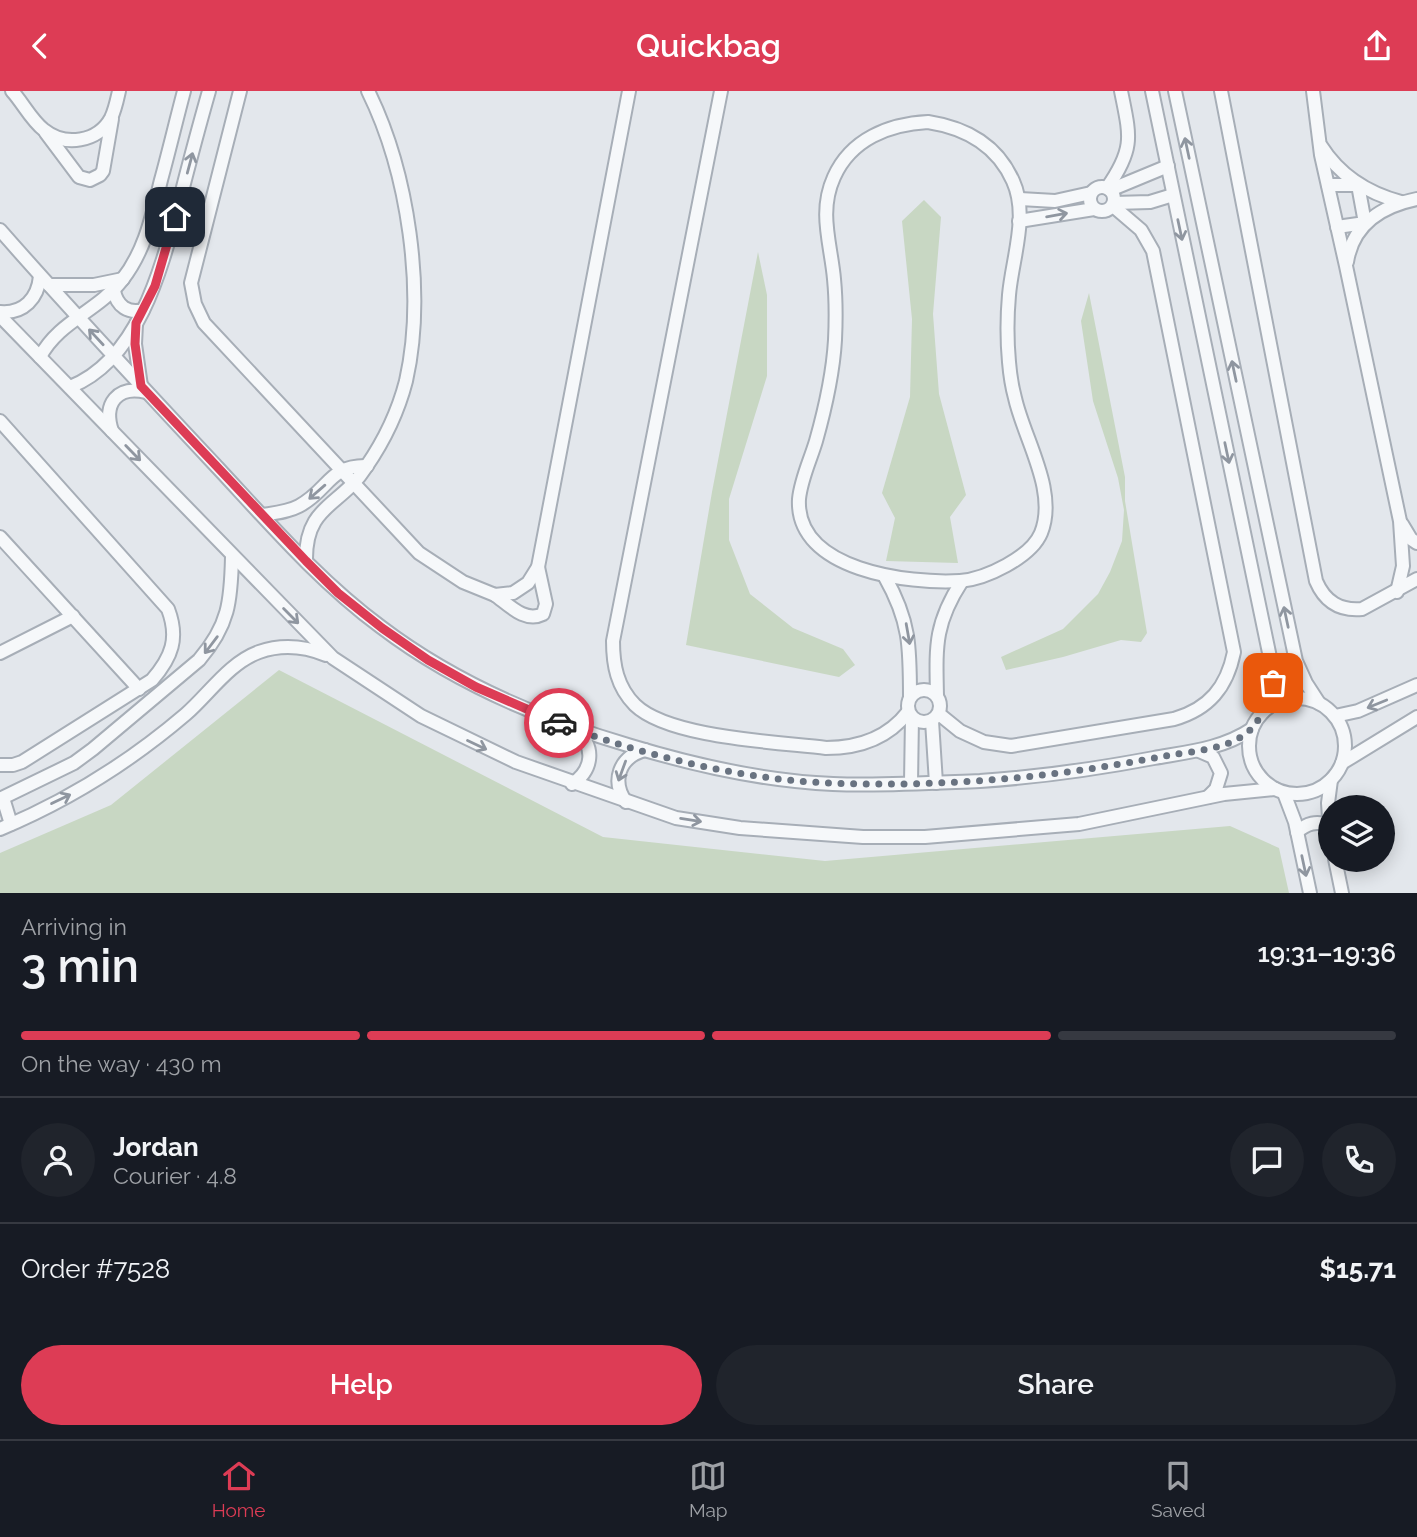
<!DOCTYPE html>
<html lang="en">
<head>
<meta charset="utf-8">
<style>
  :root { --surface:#171b24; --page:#20242c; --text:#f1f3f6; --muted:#9ea1a6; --line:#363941; --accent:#dd3c55 }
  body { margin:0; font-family:Raleway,sans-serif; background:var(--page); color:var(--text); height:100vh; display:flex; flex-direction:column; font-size:26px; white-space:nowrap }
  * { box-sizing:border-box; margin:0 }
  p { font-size:23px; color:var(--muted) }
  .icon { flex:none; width:38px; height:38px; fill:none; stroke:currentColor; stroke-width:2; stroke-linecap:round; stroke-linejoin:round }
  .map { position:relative; height:802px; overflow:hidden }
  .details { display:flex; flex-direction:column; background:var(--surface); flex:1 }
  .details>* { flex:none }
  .tools { position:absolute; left:1318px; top:704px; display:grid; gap:14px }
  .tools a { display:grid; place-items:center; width:77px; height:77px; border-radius:50%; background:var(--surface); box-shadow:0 4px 18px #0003; font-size:35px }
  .pin { position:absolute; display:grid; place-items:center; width:60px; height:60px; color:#fff; margin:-30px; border-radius:14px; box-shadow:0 4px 10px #0006 }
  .courier { position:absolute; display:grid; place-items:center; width:70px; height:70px; margin:-35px; border:5px solid #dd3c55; border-radius:50%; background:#fff; color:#222; box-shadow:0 2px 9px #0007 }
  .headline em { font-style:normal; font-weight:600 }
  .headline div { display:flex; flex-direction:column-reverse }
  .headline { display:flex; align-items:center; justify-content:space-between; height:119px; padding:0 21px }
  h1 { font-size:46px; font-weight:600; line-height:52px }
  .bar { display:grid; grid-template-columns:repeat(4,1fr); gap:10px 7px; align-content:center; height:84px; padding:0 21px }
  .bar i { height:9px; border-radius:5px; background:var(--line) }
  .bar .current { background:var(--accent) }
  .bar p { grid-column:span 4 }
  .line { display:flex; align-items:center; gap:18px; padding:0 21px; border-top:2px solid var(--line) }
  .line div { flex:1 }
  .round { display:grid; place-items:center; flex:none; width:74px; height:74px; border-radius:37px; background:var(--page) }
  .action { display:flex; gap:14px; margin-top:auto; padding:14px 21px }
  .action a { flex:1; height:80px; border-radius:42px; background:var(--accent); color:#fff; font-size:28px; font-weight:600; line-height:80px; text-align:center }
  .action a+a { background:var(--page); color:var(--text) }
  header { display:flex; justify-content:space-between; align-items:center; height:91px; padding:0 21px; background:var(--accent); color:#fff; font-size:32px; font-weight:600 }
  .tab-bar { display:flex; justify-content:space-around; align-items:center; height:98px; border-top:2px solid var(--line); background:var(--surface); font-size:19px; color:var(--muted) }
  .tab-bar a { display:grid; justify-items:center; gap:4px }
  .tab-bar .current { color:var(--accent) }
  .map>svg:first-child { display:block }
  .green { fill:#c8d7c3 }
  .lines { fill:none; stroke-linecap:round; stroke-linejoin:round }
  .minor-casing { stroke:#a7aeb7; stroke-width:16 }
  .minor { stroke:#f6f8fa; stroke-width:12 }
  .oneway { stroke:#8f96a0 }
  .done { stroke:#697381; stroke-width:7; stroke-dasharray:0 12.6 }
  .route { stroke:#dd3c55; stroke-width:9 }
</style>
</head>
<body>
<header><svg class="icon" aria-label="back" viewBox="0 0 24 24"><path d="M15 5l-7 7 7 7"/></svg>Quickbag<svg class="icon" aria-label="share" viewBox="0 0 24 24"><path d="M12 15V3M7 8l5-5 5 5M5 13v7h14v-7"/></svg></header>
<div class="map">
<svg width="1417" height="802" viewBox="0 0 1417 802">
  <rect width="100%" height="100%" fill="#e3e7ec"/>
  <g class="green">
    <path d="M924,109L941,126L933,223L939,303L966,404L950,426L958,472L886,470L895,427L882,402L910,306L912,228L902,130Z"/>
    <path d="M758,161L767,204V285L729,408V449L750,503L793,537L843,558L855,574L839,586L686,554L712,401Z"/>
    <path d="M1089,202L1125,386V410L1147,542L1141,551L1121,549L1063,566L1006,579L1001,566L1063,538L1098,503L1110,481L1122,450L1124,419L1118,387L1093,310L1081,230Z"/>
    <path d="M279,579L603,746L825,770L1230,735L1279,757L1289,802H0V762L111,714Z"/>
  </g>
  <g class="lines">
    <g class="minor-casing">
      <g id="minor">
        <path d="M12,0C23,12 31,29 44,39C65,56 98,51 111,27C115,19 117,9 119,0"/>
        <path d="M240,0L191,192L195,213L204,232L419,462L463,491L495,504L513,502L528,492L538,476L629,0"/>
        <path d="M721,0L613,550C613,574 617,596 635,614C669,647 778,651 826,657C858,657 888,647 908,621"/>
        <path d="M1152,0L1272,576V599L1263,621"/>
        <path d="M1175,0L1296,570L1306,592L1319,612"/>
        <path d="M1221,0L1316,490C1325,511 1340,520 1362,518L1417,488"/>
        <path d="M1313,0L1321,64L1346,175L1400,430L1403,475L1397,501"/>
        <path d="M928,31C967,37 997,54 1013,90C1029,125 1012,168 1009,204C1007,226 1007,249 1009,271C1010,283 1012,296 1015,307C1024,348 1058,400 1041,442C1031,466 986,488 960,490C910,493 795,480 799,408C801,388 810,370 816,350C825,318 833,283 835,249C836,228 836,208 834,188C831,153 818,121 834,86C851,48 889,33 928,31Z"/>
        <path d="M46,42L79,86L90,89L100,84L103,80L112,28"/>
        <path d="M1321,55C1340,85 1367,102 1401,111"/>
        <path d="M1328,94H1358L1365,132L1337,136"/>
        <circle cx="1102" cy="108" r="12"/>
        <path d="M1107,97C1135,57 1130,45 1121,0"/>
        <path d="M1110,99L1168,75"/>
        <path d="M1020,108L1055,110L1091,102"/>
        <path d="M1114,112L1150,111L1173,104"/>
        <path d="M1019,130L1094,118"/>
        <path d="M0,139C71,220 145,299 218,377C270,433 320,491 381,536C456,593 542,629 631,655C697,675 764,690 833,693C882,695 931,692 980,690C1039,686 1096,678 1154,667C1188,661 1222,658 1252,638"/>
        <path d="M1347,171C1353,133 1382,115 1417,108"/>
        <path d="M49,194H94L123,188"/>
        <path d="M114,200C117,215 128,223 143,219"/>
        <path d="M0,221C24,223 38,207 40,185"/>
        <path d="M0,225L333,567L421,625L516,671L676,727L740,737L863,746H925L1079,733L1224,703L1275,698"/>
        <path d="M136,233L135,253L141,295"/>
        <path d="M40,266C59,230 97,221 122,189C145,160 152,125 161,89C169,60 176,30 184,0"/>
        <path d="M70,296C141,268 163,171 181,104C190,69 199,35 209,0"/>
        <path d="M0,330L168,518C179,547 172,566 152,589L22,671L13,674H0"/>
        <path d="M112,340C103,313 117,294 146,301"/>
        <path d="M262,424C275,422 288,421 299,415C329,399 329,374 367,375"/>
        <path d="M1402,433L1411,448L1417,452"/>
        <path d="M0,446L139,598"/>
        <path d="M306,470C305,413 341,416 366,376C384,350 398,321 406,290C426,201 408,81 368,0"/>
        <path d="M885,486C910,530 910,556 910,606"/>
        <path d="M495,504C509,514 525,532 543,523L546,513L538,476"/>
        <path d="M0,562L73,525"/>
        <circle cx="924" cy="615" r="16"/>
        <path d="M937,605C936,556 934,533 962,490"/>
        <circle cx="1297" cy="655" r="48"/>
        <path d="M939,623L960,640L984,651L1011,655L1174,628C1209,618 1227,596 1234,561L1153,160L1141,139L1113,115"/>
        <path d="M1335,625L1358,620L1417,594"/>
        <path d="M932,630L936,692"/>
        <path d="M1199,660L1213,666L1221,682L1216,698L1208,706"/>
        <path d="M1342,672L1417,626"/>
        <path d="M911,692L912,626"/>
        <path d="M572,693C593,679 596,655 575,639"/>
        <path d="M1284,702L1295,731L1310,802"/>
        <path d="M3,707L11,733"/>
        <path d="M0,708L74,672L93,658L199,569C229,534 231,510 232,466"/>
        <path d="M626,711C611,690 619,666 645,659"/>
        <path d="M0,738C67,710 131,670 186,623C209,603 229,572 259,561C282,553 304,555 326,564"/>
        <path d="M1297,741C1307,732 1316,730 1329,734"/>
        <path d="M1330,741L1328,712L1331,689"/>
        <path d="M1335,768L1342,802"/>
      </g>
    </g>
    <use href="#minor" class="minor"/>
  </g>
  <defs><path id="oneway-shaft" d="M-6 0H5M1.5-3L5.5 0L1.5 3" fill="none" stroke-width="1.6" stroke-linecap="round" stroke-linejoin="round" transform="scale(1.75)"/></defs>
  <g class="oneway">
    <use href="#oneway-shaft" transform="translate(1187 57) rotate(-102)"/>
    <use href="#oneway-shaft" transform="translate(190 72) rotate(-75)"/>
    <use href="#oneway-shaft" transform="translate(1057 124) rotate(-10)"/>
    <use href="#oneway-shaft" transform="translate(1180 139) rotate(78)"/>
    <use href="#oneway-shaft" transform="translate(96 246) rotate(-133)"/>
    <use href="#oneway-shaft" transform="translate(1234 280) rotate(-102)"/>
    <use href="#oneway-shaft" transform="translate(133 362) rotate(46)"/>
    <use href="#oneway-shaft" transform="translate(1227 362) rotate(78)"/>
    <use href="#oneway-shaft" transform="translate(317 401) rotate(139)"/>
    <use href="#oneway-shaft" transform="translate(291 525) rotate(45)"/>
    <use href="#oneway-shaft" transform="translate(1286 526) rotate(-102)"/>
    <use href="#oneway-shaft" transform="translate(908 543) rotate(80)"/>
    <use href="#oneway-shaft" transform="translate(211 554) rotate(127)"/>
    <use href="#oneway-shaft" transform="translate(1377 613) rotate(158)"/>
    <use href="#oneway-shaft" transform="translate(477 654) rotate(25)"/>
    <use href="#oneway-shaft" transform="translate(622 680) rotate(110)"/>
    <use href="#oneway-shaft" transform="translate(61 708) rotate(-26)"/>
    <use href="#oneway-shaft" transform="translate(691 729) rotate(9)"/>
    <use href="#oneway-shaft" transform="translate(1304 775) rotate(78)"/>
  </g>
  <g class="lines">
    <path class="done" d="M559,632C621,657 698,677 764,686C804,692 845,693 886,693C980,693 1073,683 1165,665C1192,660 1229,659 1250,639C1261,628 1271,607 1273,592"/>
    <path class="route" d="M175,126L155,195L136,232L135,253L141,295L306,470L338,502L382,537L428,569L476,596L559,632"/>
  </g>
</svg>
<div class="tools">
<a><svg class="icon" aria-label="layers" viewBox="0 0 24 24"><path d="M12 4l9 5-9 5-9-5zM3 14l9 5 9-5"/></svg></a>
</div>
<div class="pin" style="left:1273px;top:592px;background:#ea580c"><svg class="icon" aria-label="bag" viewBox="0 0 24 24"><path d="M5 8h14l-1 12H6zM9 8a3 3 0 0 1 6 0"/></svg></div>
<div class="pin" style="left:175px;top:126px;background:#1f2937"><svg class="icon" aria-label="home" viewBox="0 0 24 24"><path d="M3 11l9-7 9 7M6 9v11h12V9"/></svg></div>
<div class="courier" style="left:559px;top:632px"><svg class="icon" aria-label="car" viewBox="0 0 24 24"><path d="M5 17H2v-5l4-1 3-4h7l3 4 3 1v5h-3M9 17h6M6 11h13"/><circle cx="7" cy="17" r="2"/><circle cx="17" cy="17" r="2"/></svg></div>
</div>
<section class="details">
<div class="headline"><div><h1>3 min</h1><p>Arriving in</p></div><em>19:31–19:36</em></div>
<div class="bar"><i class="current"></i><i class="current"></i><i class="current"></i><i></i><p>On the way · 430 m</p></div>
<div class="line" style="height:126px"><a class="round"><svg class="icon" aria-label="person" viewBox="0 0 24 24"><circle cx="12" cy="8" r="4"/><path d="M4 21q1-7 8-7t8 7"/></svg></a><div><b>Jordan</b><p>Courier · 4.8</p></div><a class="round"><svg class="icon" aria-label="chat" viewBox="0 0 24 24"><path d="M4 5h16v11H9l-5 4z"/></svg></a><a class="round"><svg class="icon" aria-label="phone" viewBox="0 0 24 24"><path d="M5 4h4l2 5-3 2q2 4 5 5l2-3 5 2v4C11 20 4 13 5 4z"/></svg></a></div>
<div class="line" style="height:91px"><div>Order #7528</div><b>$15.71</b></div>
<div class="action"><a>Help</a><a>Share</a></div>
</section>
<nav class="tab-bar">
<a class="current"><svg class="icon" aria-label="home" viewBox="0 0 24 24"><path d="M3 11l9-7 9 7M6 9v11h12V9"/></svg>Home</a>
<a><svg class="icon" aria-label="map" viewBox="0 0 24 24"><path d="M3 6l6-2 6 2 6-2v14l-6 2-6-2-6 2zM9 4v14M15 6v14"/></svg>Map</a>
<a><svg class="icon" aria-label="saved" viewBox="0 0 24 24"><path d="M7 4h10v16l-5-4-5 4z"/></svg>Saved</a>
</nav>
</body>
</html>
